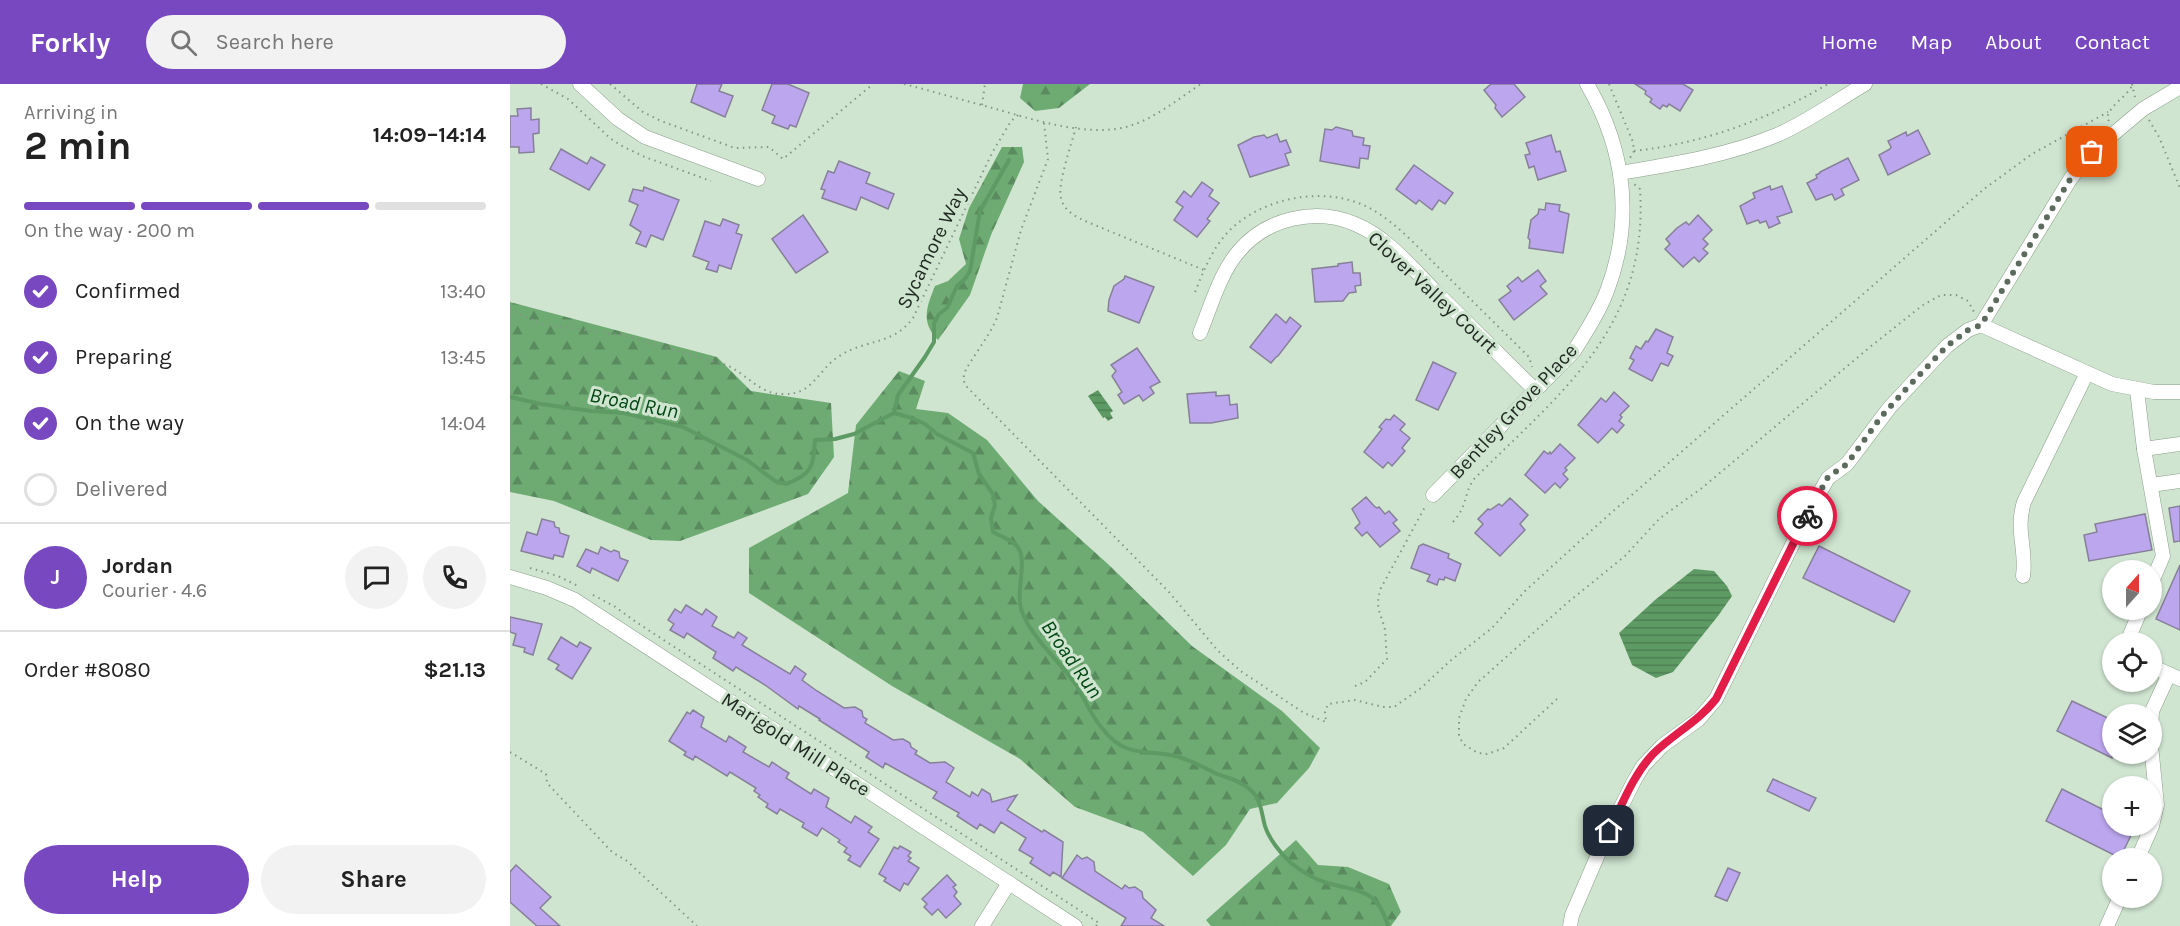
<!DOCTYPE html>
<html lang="en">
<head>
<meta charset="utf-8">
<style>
  :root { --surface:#fff; --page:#f2f2f2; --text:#222; --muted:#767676; --line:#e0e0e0; --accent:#7748c0 }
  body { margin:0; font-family:Karla,sans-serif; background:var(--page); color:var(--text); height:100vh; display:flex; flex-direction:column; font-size:22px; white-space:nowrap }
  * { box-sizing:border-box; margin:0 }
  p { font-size:20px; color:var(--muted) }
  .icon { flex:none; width:33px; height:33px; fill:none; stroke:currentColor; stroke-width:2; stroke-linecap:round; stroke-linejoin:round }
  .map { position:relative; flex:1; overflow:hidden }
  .panel { display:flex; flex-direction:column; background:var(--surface); width:510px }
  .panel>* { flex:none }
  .needle { width:39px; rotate:21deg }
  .tools { position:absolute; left:1592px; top:476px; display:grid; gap:12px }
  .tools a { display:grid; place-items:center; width:60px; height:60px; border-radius:50%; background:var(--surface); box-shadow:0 2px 4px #0004; font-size:30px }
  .pin { position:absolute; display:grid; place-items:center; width:51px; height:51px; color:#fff; margin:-26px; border-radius:12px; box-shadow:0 3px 9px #0006 }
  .courier { position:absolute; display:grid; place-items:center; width:60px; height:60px; margin:-30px; border:4px solid #e11d48; border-radius:50%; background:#fff; color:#222; box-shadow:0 2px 8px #0007 }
  .headline em { font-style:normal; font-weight:700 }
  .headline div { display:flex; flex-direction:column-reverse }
  .headline { display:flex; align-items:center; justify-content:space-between; height:102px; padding:0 24px }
  h1 { font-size:39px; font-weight:700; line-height:45px }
  .bar { display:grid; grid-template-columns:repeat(4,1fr); gap:9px 6px; align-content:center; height:72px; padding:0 24px }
  .bar i { height:8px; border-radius:4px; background:var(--line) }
  .bar .active { background:var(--accent) }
  .bar p { grid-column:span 4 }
  .line { display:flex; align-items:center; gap:15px; padding:0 24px; border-top:2px solid var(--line) }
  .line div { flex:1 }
  .round { display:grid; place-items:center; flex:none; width:63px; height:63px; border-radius:32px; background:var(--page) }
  ol { padding:0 24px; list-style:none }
  li { display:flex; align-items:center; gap:18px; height:66px }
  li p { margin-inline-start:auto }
  li .icon { padding:6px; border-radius:50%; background:var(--accent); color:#fff; stroke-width:4 }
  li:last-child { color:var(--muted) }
  li i { width:33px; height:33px; border:3px solid var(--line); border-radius:50% }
  .cta { display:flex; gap:12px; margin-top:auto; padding:12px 24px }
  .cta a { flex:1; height:69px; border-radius:36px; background:var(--accent); color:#fff; font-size:24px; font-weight:700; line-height:69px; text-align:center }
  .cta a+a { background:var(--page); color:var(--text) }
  header { display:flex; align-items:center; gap:36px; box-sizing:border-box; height:84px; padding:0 30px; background:var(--accent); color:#fff }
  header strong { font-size:28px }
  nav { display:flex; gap:33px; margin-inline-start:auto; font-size:21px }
  .search { width:420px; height:54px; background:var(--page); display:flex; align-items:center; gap:15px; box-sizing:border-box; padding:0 21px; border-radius:33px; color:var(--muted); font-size:22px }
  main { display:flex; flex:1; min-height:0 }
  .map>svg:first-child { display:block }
  .forest { fill:url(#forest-firs) }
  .water { fill:url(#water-rules) }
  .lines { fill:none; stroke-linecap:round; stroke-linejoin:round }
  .stream { stroke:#5e9b64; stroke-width:4 }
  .building { fill:#bca6ee; stroke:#868098; stroke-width:1.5 }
  .minor-casing { stroke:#8a9f8b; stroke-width:15 }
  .path { stroke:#859586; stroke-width:2; stroke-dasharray:1.5 4.5; stroke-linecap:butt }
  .minor { stroke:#fff; stroke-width:14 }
  .done { stroke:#5d6a5e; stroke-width:6; stroke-dasharray:0 10.8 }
  .route { stroke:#e11d48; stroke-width:8 }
  .labels { text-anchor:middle; stroke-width:6; stroke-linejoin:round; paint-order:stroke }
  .street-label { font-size:20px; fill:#1f2820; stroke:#cfe5d0 }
  .water-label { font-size:21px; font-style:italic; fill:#004813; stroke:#cfe5d0 }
</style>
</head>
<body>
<header>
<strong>Forkly</strong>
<div class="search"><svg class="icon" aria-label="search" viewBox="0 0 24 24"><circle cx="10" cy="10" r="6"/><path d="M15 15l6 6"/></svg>Search here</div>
<nav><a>Home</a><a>Map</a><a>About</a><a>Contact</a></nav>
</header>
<main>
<section class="panel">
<div class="headline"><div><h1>2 min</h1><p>Arriving in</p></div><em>14:09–14:14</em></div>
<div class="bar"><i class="active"></i><i class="active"></i><i class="active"></i><i></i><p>On the way · 200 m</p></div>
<ol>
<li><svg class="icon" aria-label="check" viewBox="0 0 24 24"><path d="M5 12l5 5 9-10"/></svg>Confirmed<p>13:40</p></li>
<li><svg class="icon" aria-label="check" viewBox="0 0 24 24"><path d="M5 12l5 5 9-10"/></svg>Preparing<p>13:45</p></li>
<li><svg class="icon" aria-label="check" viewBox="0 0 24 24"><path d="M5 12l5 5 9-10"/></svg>On the way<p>14:04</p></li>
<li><i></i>Delivered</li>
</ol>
<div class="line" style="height:108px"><b class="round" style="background:var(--accent);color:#fff">J</b><div><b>Jordan</b><p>Courier · 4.6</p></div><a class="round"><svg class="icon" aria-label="chat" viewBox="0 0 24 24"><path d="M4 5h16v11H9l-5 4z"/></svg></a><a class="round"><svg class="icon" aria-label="phone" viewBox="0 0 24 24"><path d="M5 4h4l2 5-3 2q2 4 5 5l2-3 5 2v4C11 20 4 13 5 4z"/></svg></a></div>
<div class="line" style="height:78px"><div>Order #8080</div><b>$21.13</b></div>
<div class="cta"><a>Help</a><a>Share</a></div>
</section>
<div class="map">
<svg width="1670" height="842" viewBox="0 0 1670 842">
  <defs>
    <pattern id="forest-firs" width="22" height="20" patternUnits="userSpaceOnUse" patternTransform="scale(1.5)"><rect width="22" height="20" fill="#6eab73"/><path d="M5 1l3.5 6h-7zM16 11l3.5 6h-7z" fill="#5a8b5e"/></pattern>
    <pattern id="water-rules" width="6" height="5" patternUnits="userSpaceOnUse" patternTransform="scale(1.5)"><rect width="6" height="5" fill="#5e9b64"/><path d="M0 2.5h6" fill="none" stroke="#4d7e52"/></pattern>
  </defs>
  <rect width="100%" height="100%" fill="#cfe5d0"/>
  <g class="forest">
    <path d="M513,0H580L549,24L525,27L510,14Z"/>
    <path d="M492,63H512L514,78L481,151L460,211L428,256C410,238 417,222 425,202L438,197L456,180L449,155L459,124Z"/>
    <path d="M0,218L207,273L241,307L321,319L324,373L298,410L170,457L141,456L44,417L0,408Z"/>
    <path d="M389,287L415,297L406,325L438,329L477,356L528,417L599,481L682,562L772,627L810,664L799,684L767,719L740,725L716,761L683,792L633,748L565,723L510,675L382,602L239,509V464L338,409L346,341Z"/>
    <path d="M786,756L808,781L838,783L879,800L891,828L881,842H701L696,836Z"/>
  </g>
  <g class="water">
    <path d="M588,306L603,327L600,329L603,334L598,337L595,333L593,334L578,312Z"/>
    <path d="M1184,485L1204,487L1217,502L1222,512L1208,532L1163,588L1146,594L1122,581L1109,549L1145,516Z"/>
  </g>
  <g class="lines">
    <g class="stream">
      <path d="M0,313L31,320L81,327L114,329L173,343L237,376L265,397L276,400C303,390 303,382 305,356L325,355L344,350L384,329"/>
      <path d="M384,329L402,334L415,340L427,350L463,369L469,390L483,410L485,421L481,434L483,448C491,453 504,456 509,465C517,480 505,509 512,528C523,556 550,577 566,601C575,615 581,632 592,644C616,676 637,664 669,673C682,677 695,684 707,690C715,693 725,695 732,700C752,711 750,724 755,742C759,755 771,770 781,779C791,787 804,795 817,799C849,808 867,804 878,842"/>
      <path d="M384,329L388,311L415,273L424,258V239L429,230L437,224L447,202L455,195L460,187L470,127L499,76"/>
    </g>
  </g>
  <g class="building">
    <path d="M187,0H212L209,7L223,12L215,33L181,18Z"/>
    <path d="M262,0H278L299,9L286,43L280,41L278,45L262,39L265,32L252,26Z"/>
    <path d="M981,0H1004L1015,13L992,33L985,24L986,21L974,6Z"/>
    <path d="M1125,0H1173L1183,6L1170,27L1159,20L1157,23L1153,21L1150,25L1140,18L1142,15L1135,10L1136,7Z"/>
    <path d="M21,24V36L29,35V49L23,50L24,68L9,69V63H0V32H8L7,25Z"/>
    <path d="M826,43L842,47L843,52L854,54L853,61L860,62L858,75L850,74L849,84L810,77L815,45L822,46Z"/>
    <path d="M1408,46L1420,70L1378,91L1369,71L1380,65L1381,63L1378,57L1396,48L1397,52Z"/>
    <path d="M767,50L770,58L776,56L781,68L775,70L779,81L740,93L728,61L744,53L754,51L757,54Z"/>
    <path d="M1041,51L1046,68L1050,67L1056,87L1028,96L1024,82L1019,84L1015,71L1020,70L1016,59Z"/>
    <path d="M51,65L77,80L81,73L95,81L79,106L40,85Z"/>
    <path d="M1338,74L1349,96L1331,105L1334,111L1325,116L1322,110L1306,116L1297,99L1307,94L1306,91L1310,89V88Z"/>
    <path d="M329,77L360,89L356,99L384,110L378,125L351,113L346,126L312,114L315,106L311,105L318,87L324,89Z"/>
    <path d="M904,81L943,109L935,120L929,116L922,126L909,116L906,120L886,105Z"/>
    <path d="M692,98L703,106L699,112L709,119L697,135L700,137L687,153L664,136L673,123L666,118L674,107L681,113Z"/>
    <path d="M1260,102L1261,106L1272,102L1282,128L1267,133L1270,139L1259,144L1256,137L1250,139L1248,136L1237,140L1230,122L1245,114L1243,109Z"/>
    <path d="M134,103L169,116L153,156L141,151L136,163L126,159L131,148L120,141L128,121L119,117L123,105L133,107Z"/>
    <path d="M1036,119L1050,121L1049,127L1059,130L1053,169L1019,164L1020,156L1018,154L1021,136L1028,130L1029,125L1035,126Z"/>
    <path d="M293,131L318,168L286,189L262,155Z"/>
    <path d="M1188,131L1202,146L1193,155L1198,160L1193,165L1198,169L1189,178L1184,173L1173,183L1155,165L1160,160L1156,155L1167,144L1176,138L1179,141Z"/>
    <path d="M213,135L229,141L226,149L232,151L221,185L209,181L207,188L196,185L199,178L183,172L195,137L210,142Z"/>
    <path d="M842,178L843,189H850L851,201L845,202L846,208L839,209L833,217L805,218L802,185L828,182V180Z"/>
    <path d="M1028,186L1036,197L1030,202L1037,210L1004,236L989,216L1001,207L997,202L1008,193L1012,198Z"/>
    <path d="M615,192L644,203L629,239L598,227L599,216L604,202L614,195Z"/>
    <path d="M766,230L776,239L780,233L791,242L768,272L766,273L761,279L740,263Z"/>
    <path d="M1146,245L1163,253L1157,269L1163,272L1158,282L1151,279L1142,297L1119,285L1124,276L1120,274L1126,262L1131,265L1136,257L1138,258Z"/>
    <path d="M627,264L650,298L640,303L644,309L633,317L629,311L614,320L608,311L612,308L602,292L606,287L601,281Z"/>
    <path d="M923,278L946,289L928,326L906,316Z"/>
    <path d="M706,308V312L719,311L720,321L727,320L728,334L701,339H680L677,310Z"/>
    <path d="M1104,308L1119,322L1110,331L1112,333L1109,337L1114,341L1107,349L1102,344L1088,359L1068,341L1091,314L1096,318Z"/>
    <path d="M884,331L895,340L890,346L900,354L892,364L895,367L882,382L878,378L873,384L854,368L872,345L869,343L876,335L880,336Z"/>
    <path d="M1050,360L1065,374L1055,384L1057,386L1053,390L1058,395L1050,404L1045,399L1035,409L1015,391L1034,367L1038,370L1040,368L1041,370Z"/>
    <path d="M856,413L864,422L867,424L869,423L875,430L879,427L887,436L883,439L890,447L870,463L857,448L852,452L845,444L850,439L842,425Z"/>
    <path d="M1000,414L1018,431L1010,440L1015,446L990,472L965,449L973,440L968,435L978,425L980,426L989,420L992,422Z"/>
    <path d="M1670,422V457L1664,458L1659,424Z"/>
    <path d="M1635,430L1642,466L1579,477L1574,451L1587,448L1585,440Z"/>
    <path d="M32,435L44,438L45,443L49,444L50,449L59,452L53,473L44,471L43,475L11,467L17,448L27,451Z"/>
    <path d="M913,460L939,470L938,474L951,480L945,497L935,493L934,496L929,495L927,501L917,497L920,491L901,484L909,462Z"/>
    <path d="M1309,462L1400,507L1384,538L1293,494Z"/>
    <path d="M91,463L101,468L104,466L109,468L110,474L118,477L108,497L82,484L80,489L67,482L76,465L88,470Z"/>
    <path d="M1670,481V546L1646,535Z"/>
    <path d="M176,521L192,531L196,525L207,533L202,542L224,554L228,548L237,554L232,561L280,590L285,582L296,590L292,596L307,607L334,624L345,623L352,627L353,633L357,635L355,639L383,656L393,655L400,659L401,663L407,667L405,670L420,679L435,678L444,684L436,698L460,713L462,708L468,712L472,705L480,710L482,718L507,711L497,726L532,748L534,746L553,758L551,793L543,788L540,792L520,779L523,774L509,766L516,754L491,738L484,749L470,740L467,745L447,732L449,729L423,714L427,708L375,679L373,684L356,673L359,668L309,636L310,635L289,622L288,625L255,601L226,583L223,587L203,574L206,568L177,549L174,554L160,546L164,540L158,536L165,525L171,529Z"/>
    <path d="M0,533L32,540L23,571L14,568L15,564L3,561L6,550L0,548Z"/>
    <path d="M51,553L67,563L70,558L81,564L62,595L46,585L49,581L38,575Z"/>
    <path d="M1562,617L1602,636V674L1547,647Z"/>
    <path d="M183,626L194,633L191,643L216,658L219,652L236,663L233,668L259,683L262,678L274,686L279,689L276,694L301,710L304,705L319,714L316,723L341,739L345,732L362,743L358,748L369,755L350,783L338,776L341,772L334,768L337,764L328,758L330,756L312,744L307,752L292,743L294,739L270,725L267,730L256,723L258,720L248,713L250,711L244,707L246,704L220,688L217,692L185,672L183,676L174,671L176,668L159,657L177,628L180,630Z"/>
    <path d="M1263,695L1306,714L1299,727L1257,707Z"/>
    <path d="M1552,705L1602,730V741H1626L1610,774L1536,737Z"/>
    <path d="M390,762L401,768L398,772L401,774L398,777L409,784L398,801L394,799L390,807L374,797L376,794L369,790L384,763L388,765Z"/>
    <path d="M567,771L572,775L577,773L584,778L585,787L612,805L615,801L619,804L625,803L632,808L633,814L646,826L641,834L654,842H611L616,834L552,794Z"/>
    <path d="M6,781L41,813L30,824L50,842H27L0,818V788Z"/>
    <path d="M1218,784L1230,789L1217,817L1205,812Z"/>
    <path d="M437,791L446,801L443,803L447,808L444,812L451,820L436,834L428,825L422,831L414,823L417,820L412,815Z"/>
  </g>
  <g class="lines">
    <g class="minor-casing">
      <g id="minor">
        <path d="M70,0L108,35L135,53L248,95"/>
        <path d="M1110,89C1164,80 1216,72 1267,51C1297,38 1326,17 1355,0"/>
        <path d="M1471,241L1602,300L1644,308H1670"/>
        <path d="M690,249C701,222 710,189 729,167C757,134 806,123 845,140C877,153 901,183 925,207C958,240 992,273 1025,306"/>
        <path d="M1627,306L1634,365L1653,472L1641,500"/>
        <path d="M1634,365L1670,360"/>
        <path d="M1641,401L1670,397"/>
        <path d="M923,411L1064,267C1076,248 1089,228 1097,207C1124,136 1115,65 1077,0"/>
        <path d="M1513,492C1517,464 1505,447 1514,418L1577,289"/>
        <path d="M0,493L37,504L65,516L565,842"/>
        <path d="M1617,558L1631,525"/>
        <path d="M1641,582L1670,595"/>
        <path d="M1641,650L1642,627L1659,590"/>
        <path d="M1628,774L1642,742L1647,721L1641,661"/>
        <path d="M472,842L499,799"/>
        <path d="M1060,842L1062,831L1093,759L1124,697L1133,682L1152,662L1189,635L1206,615L1297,431L1318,394L1337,380L1380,323L1437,262L1458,246L1471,241L1561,94L1582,68L1633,25L1670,3"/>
        <path d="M1597,842L1610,813"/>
      </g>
    </g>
    <g class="path">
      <path d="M31,0L58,15L101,55L114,63L135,73L201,97"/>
      <path d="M100,0L133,28L151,37L225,64L259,63L273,75L363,0"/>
      <path d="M394,0C425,8 456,17 486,25C525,36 576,53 616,43C643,36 668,15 691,0"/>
      <path d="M1099,0L1123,58L1124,67L1120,74"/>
      <path d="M1622,0L1625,13"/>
      <path d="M472,21L475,0"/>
      <path d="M1639,36L1649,53L1670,104"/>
      <path d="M1599,37L1597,34C1600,21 1615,14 1622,2"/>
      <path d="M534,39L538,75L511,146L487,234L480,248L456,285L453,295L456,302L659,508L708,567L732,588L794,629L816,638L815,628L818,620L845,616L873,623H884L911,604L940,577L982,544L1015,507L1093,436L1474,105L1522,70L1598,28"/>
      <path d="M566,43C562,59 547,100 551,114C554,127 565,132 575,137L694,186"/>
      <path d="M1124,67C1194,59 1257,36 1318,0"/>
      <path d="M685,208C694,186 702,165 718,148C753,112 819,100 863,126C887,140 908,163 928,183C958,213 989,243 1019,273L1022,283"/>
      <path d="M0,225L32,240L118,252L216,281C236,289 249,310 272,310C304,312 308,284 331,271C357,255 383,261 403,234L482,69L501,37L508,31"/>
      <path d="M943,438C958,421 953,413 963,396C1051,308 1139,244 1130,105L1124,100"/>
      <path d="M20,484L48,492L70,503"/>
      <path d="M83,511L104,522L126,538L589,839L586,842"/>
      <path d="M845,602L855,598L877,575C876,566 876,556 875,546C871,528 864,524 871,504L916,421"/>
      <path d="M1047,615L994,664L977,670L968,669L953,660L949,651V634L956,615L968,598L1057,519L1115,472L1150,434L1192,404L1360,263L1413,221L1431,211H1446L1458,217L1464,228"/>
      <path d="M0,668L36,690L37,699L102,768L117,777L187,842"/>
    </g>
    <use href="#minor" class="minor"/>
  </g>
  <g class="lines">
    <path class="done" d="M1297,432L1318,393L1337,380L1371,333L1396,305L1437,262L1458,246L1471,241L1561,94L1582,68"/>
    <path class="route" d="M1099,747C1112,721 1123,691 1143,670C1163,650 1188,638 1206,615L1297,432"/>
  </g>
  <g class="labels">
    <g class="street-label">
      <text transform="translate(421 164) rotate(-64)" y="7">Sycamore Way</text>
      <text transform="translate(923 208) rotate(43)" y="7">Clover Valley Court</text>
      <text transform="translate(1003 327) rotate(-47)" y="7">Bentley Grove Place</text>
      <text transform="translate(286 660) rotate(33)" y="7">Marigold Mill Place</text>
    </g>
    <g class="water-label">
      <text transform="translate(124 319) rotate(11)" y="7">Broad Run</text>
      <text transform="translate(562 575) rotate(55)" y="7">Broad Run</text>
    </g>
  </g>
</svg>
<div class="tools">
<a><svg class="needle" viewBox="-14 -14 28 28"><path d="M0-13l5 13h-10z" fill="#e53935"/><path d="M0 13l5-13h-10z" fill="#767676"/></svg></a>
<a><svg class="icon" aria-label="locate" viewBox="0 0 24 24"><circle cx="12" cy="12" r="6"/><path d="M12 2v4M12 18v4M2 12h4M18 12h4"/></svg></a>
<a><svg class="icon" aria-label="layers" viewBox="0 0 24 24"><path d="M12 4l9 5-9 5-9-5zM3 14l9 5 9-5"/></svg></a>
<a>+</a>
<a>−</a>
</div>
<div class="pin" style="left:1582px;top:68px;background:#ea580c"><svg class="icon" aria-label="bag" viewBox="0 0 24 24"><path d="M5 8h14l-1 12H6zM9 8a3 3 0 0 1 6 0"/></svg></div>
<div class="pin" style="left:1099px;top:747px;background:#1f2937"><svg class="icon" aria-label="home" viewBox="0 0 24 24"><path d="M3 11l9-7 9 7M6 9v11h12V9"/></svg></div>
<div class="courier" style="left:1297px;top:432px"><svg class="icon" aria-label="bike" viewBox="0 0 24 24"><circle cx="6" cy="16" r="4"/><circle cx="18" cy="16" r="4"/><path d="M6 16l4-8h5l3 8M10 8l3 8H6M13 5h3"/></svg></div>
</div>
</main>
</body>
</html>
